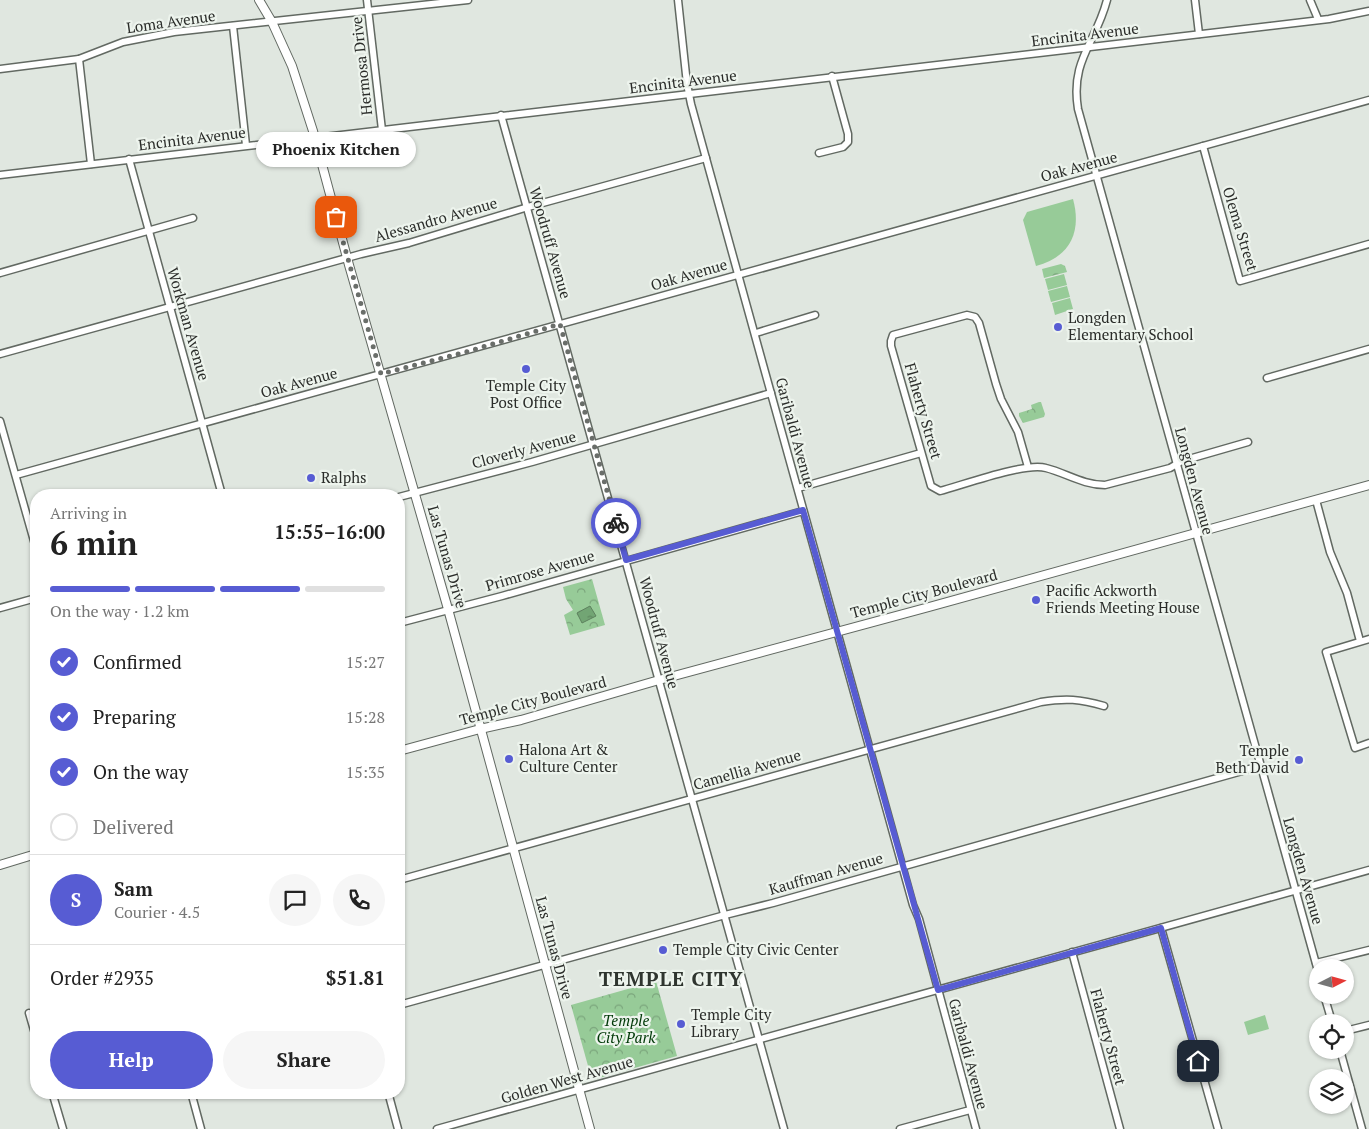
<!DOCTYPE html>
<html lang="en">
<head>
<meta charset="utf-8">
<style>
  :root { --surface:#fff; --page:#f6f6f6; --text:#222; --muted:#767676; --line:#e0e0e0; --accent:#575cd3 }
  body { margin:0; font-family:"PT Serif",serif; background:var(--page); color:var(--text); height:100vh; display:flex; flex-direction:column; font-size:19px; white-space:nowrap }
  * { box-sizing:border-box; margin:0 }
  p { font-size:16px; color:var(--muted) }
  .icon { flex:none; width:28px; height:28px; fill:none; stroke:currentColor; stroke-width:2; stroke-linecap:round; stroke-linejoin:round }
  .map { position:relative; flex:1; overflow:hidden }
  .side { position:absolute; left:30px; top:489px; width:375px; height:610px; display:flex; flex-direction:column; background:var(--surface); border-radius:20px; box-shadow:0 1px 4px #0004 }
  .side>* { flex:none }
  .needle { width:32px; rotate:84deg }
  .buttons { position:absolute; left:1309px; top:959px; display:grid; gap:10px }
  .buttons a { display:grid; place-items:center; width:45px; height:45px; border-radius:50%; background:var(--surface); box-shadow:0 1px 4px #0004; font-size:25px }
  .pin { position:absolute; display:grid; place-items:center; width:42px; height:42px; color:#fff; margin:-21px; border-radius:10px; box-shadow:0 2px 8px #0006 }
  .courier { position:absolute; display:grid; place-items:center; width:50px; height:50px; margin:-25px; border:4px solid #575cd3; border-radius:50%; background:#fff; color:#222; box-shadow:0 1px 6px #0007 }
  .bubble { position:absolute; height:35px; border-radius:18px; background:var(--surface); box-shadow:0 1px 4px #0004; font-size:16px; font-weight:600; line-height:35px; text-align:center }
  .summary em { font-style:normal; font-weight:600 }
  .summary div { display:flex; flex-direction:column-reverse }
  .summary { display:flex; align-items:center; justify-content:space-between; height:85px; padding:0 20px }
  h1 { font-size:32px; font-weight:600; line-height:38px }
  .bar { display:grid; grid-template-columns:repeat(4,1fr); gap:8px 5px; align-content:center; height:60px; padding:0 20px }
  .bar i { height:6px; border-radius:4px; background:var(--line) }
  .bar .on { background:var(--accent) }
  .bar p { grid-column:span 4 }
  .line { display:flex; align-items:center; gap:12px; padding:0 20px; border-top:1px solid var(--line) }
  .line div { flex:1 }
  .round { display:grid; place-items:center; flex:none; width:52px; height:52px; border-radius:26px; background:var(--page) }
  ol { padding:0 20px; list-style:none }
  li { display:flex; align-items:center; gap:15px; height:55px }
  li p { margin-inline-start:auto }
  li .icon { padding:5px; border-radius:50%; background:var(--accent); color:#fff; stroke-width:4 }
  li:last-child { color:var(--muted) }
  li i { width:28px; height:28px; border:2px solid var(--line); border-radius:50% }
  .primary-button { display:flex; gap:10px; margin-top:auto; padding:10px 20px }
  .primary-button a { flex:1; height:58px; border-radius:30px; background:var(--accent); color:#fff; font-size:20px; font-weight:600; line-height:58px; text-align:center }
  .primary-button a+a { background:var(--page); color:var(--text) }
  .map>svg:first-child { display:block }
  .park { fill:url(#park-crowns) }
  .garden { fill:#97cb98 }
  .water { fill:url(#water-ripples); stroke:#5d815e }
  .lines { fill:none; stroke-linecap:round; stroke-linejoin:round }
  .minor-casing { stroke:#626962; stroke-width:9 }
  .major-casing { stroke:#626962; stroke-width:10 }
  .minor { stroke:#fff; stroke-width:6 }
  .major { stroke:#fff; stroke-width:8 }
  .done { stroke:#6a6e6a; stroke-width:5; stroke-dasharray:0 9 }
  .route { stroke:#575cd3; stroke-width:6 }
  .poi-dot { fill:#575cd3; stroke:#edf4ed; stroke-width:2 }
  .labels { text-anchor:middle; stroke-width:4.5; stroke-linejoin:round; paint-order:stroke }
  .street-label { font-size:15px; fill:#2b2d2a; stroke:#edf4ed }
  .poi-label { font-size:15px; fill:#2b2d2a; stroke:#edf4ed; text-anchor:start }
  .park-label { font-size:15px; font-style:italic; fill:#003907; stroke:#edf4ed }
  .district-label { font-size:20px; font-weight:bold; letter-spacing:1px; fill:#2f352f; stroke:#edf4ed }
</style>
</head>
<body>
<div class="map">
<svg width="1369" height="1129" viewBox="0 0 1369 1129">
  <defs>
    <pattern id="park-crowns" width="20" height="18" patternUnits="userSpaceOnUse" patternTransform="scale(1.25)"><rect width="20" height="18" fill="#97cb98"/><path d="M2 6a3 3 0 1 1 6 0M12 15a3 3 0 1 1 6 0" fill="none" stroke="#7ba57c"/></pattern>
    <pattern id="water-ripples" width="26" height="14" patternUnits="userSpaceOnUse" patternTransform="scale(1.25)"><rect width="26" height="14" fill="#72a574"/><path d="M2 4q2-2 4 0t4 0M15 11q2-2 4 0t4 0" fill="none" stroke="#5e875f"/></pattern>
  </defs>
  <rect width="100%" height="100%" fill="#e0e7e0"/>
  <g class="park">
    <path d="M1061,264L1065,266L1067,272L1044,278L1042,269Z"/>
    <path d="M1039,402H1041L1045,414L1044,417L1023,423L1019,416V413L1032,409L1031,405Z"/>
    <path d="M592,579L605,625L570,635L564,615L573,610L566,599L563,587Z"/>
    <path d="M656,981L677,1056L592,1080L571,1005Z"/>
  </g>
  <g class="garden">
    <path d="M1073,199C1082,232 1070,257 1036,266L1023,220L1027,212Z"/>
    <path d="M1064,274L1067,285L1048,290L1045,279Z"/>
    <path d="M1067,286L1070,297L1051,302L1048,291Z"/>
    <path d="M1070,298L1073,309L1055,315L1052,303Z"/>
    <path d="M1265,1015L1269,1029L1248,1035L1244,1022Z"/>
  </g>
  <path class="water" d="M590,606L596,616L582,623L577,613Z"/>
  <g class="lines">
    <g class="minor-casing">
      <g id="minor">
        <path d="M367,0L382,130"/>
        <path d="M678,0L687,84L691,104C765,371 838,638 913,905L919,919L976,1129"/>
        <path d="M1107,0C1096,43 1070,60 1078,109L1318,971"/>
        <path d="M1195,0L1199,34"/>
        <path d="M1310,0L1318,19"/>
        <path d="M233,26L246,145"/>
        <path d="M79,59L91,164"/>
        <path d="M0,69L79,59L123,42L174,32L468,0"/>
        <path d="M501,115L784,1129"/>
        <path d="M1203,146L1240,281L1369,244"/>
        <path d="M819,153L843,147L848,142V134L832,76"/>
        <path d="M129,159L222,495"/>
        <path d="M0,175L1329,19L1369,11"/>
        <path d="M0,273L193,218"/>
        <path d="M756,333L815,315"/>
        <path d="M0,354L361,254L409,243L528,207L706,158"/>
        <path d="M1267,378L1369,349"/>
        <path d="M0,421L36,548"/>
        <path d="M1028,467L1018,432L1001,399L996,384L979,323L975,317L967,315L893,335L891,341V346L931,486L940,491C963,485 1025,462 1046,468C1066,473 1083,485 1105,485L1170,468L1182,461L1248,442"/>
        <path d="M16,475L1369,100"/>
        <path d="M798,488L921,453"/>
        <path d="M399,497L532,462L771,393"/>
        <path d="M1316,500L1330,552L1347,593L1360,641"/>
        <path d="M0,608L36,598"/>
        <path d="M399,623L502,596L803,511"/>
        <path d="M1369,639L1326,652L1355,748L1369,743"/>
        <path d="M399,880L1041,702C1066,698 1080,699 1104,706"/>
        <path d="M1161,928L1218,1129"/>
        <path d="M1072,952L1120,1129"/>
        <path d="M1316,963L1369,950"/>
        <path d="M1324,995L1332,1022"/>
        <path d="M399,1005L725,915L773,903L1260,766"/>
        <path d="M29,1013L36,1037"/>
        <path d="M1345,1031L1369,1025"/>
        <path d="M1340,1050L1362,1129"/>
        <path d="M52,1092L63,1129"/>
        <path d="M191,1092L201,1129"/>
        <path d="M388,1092L398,1129"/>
        <path d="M437,1129L1369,870"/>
        <path d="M900,1129L970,1110"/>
      </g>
    </g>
    <g class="major-casing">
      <g id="major">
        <path d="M259,0L272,22L292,66L313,131L349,265L448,609L590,1129"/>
        <path d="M399,751L480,729L521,720L659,680L929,607L1369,485"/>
        <path d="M0,865L36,854"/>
      </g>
    </g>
    <use href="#minor" class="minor"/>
    <use href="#major" class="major"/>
  </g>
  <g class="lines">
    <path class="done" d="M336,217L381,374L466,352L560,324L616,523"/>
    <path class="route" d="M616,523L626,560L803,510L938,990L1161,928L1198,1061"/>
  </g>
  <g class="poi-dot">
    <circle cx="1058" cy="327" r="5"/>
    <circle cx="526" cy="369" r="5"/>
    <circle cx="311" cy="478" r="5"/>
    <circle cx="1036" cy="600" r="5"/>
    <circle cx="509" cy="759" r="5"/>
    <circle cx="1299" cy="760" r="5"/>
    <circle cx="663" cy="950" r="5"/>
    <circle cx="681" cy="1024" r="5"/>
  </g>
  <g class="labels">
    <g class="street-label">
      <text transform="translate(171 22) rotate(-8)" y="5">Loma Avenue</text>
      <text transform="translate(1085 35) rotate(-7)" y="5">Encinita Avenue</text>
      <text transform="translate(362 66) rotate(-96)" y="5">Hermosa Drive</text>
      <text transform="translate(683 82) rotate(-7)" y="5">Encinita Avenue</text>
      <text transform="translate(192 139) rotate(-7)" y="5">Encinita Avenue</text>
      <text transform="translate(1079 167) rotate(-15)" y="5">Oak Avenue</text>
      <text transform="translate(436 220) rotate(-16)" y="5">Alessandro Avenue</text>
      <text transform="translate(1240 229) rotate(73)" y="5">Olema Street</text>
      <text transform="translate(550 243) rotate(74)" y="5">Woodruff Avenue</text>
      <text transform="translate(689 275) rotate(-16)" y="5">Oak Avenue</text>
      <text transform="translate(188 324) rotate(74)" y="5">Workman Avenue</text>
      <text transform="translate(299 383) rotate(-15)" y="5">Oak Avenue</text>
      <text transform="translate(923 411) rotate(74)" y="5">Flaherty Street</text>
      <text transform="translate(795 433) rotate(75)" y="5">Garibaldi Avenue</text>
      <text transform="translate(524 450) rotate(-15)" y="5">Cloverly Avenue</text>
      <text transform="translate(1194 481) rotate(75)" y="5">Longden Avenue</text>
      <text transform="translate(447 557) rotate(74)" y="5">Las Tunas Drive</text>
      <text transform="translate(540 571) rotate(-16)" y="5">Primrose Avenue</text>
      <text transform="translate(924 594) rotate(-15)" y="5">Temple City Boulevard</text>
      <text transform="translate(659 633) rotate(75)" y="5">Woodruff Avenue</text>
      <text transform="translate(533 701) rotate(-15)" y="5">Temple City Boulevard</text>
      <text transform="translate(747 770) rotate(-16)" y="5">Camellia Avenue</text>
      <text transform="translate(1303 871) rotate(74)" y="5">Longden Avenue</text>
      <text transform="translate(826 874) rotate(-16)" y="5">Kauffman Avenue</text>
      <text transform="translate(554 948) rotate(75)" y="5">Las Tunas Drive</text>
      <text transform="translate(1108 1037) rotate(75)" y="5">Flaherty Street</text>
      <text transform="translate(968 1054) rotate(75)" y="5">Garibaldi Avenue</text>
      <text transform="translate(567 1080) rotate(-16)" y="5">Golden West Avenue</text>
    </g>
    <g class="poi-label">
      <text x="1068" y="323">Longden<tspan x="1068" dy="17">Elementary School</tspan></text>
      <text x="526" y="391" text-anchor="middle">Temple City<tspan x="526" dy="17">Post Office</tspan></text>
      <text x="321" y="483">Ralphs</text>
      <text x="1046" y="596">Pacific Ackworth<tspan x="1046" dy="17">Friends Meeting House</tspan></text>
      <text x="519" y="755">Halona Art &amp;<tspan x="519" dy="17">Culture Center</tspan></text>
      <text x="1289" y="756" text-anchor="end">Temple<tspan x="1289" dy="17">Beth David</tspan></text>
      <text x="673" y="955">Temple City Civic Center</text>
      <text x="691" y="1020">Temple City<tspan x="691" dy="17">Library</tspan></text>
    </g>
    <g class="park-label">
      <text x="626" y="1026">Temple<tspan x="626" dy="17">City Park</tspan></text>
    </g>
    <g class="district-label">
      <text x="671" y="986">TEMPLE CITY</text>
    </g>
  </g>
</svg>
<div class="buttons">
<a><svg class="needle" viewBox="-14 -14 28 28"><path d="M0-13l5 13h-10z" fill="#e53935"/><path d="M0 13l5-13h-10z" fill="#767676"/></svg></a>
<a><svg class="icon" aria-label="locate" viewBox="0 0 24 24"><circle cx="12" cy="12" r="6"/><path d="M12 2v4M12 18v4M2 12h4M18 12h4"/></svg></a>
<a><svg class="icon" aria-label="layers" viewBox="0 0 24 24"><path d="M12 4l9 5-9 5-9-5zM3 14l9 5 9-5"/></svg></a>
</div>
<div class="pin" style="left:336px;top:217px;background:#ea580c"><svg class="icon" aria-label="bag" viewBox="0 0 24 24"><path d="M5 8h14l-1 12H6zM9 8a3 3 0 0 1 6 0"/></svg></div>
<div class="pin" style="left:1198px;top:1061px;background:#1f2937"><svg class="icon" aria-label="home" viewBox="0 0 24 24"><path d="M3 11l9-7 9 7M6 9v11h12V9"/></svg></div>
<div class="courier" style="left:616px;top:523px"><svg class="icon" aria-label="bike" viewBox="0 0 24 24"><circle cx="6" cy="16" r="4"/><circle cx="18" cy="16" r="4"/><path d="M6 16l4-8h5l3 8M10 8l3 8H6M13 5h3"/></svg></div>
<div class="bubble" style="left:256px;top:132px;width:160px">Phoenix Kitchen</div>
<section class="side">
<div class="summary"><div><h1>6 min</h1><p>Arriving in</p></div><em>15:55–16:00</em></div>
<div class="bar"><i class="on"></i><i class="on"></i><i class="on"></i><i></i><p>On the way · 1.2 km</p></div>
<ol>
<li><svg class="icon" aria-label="check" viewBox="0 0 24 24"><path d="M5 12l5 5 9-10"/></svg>Confirmed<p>15:27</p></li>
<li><svg class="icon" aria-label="check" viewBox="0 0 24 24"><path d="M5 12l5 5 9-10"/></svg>Preparing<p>15:28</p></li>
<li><svg class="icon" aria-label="check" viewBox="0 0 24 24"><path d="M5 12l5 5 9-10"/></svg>On the way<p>15:35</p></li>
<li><i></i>Delivered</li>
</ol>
<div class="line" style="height:90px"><b class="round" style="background:var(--accent);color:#fff">S</b><div><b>Sam</b><p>Courier · 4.5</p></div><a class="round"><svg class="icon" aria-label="chat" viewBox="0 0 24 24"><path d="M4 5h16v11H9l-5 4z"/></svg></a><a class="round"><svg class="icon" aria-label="phone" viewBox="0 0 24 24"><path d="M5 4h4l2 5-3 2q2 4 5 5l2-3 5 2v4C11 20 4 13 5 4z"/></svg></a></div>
<div class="line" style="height:65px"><div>Order #2935</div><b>$51.81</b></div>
<div class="primary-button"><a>Help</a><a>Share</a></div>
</section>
</div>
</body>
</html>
